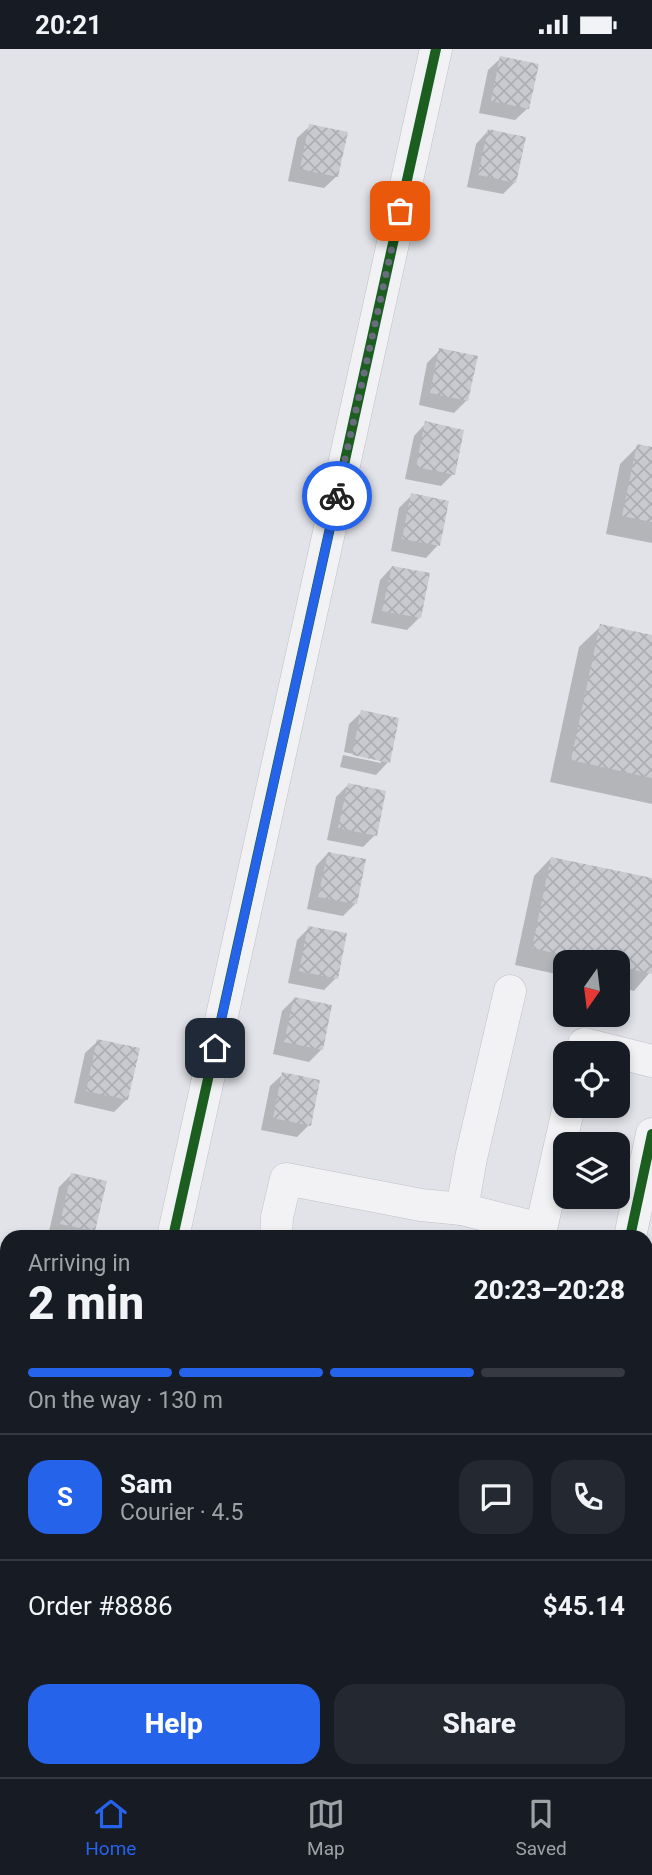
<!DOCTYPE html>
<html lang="en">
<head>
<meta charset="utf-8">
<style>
  :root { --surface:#171b24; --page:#242831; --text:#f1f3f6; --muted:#9ea1a6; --line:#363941; --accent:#2563eb }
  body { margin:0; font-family:Roboto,sans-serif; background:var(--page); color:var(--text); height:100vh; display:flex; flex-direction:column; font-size:26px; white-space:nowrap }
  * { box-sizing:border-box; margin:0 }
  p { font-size:23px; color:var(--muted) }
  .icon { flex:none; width:38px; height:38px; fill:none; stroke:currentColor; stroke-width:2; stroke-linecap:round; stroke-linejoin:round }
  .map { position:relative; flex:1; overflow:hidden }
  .side { position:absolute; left:0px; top:1181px; width:653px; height:548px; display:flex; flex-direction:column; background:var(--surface); border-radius:21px 21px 0 0; box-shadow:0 4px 10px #0003 }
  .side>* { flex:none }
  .needle { width:46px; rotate:194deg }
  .buttons { position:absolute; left:553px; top:901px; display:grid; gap:14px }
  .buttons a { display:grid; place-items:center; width:77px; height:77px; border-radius:14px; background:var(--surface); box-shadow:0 4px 10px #0003; font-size:35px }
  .pin { position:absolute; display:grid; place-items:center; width:60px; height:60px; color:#fff; margin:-30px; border-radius:14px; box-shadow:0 4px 10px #0006 }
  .courier { position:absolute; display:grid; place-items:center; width:70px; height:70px; margin:-35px; border:5px solid #2563eb; border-radius:50%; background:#fff; color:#222; box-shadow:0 2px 9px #0007 }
  .overview em { font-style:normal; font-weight:800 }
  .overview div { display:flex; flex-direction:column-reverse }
  .overview { display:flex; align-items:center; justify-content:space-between; height:119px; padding:0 28px }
  h1 { font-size:46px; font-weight:800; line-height:52px }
  .bar { display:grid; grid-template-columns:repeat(4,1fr); gap:10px 7px; align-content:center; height:84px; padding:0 28px }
  .bar i { height:9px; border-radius:5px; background:var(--line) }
  .bar .selected { background:var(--accent) }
  .bar p { grid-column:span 4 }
  .line { display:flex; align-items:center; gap:18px; padding:0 28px; border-top:2px solid var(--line) }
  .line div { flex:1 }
  .round { display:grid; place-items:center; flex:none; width:74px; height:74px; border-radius:21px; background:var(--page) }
  .primary-button { display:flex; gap:14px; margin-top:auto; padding:14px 28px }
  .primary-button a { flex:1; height:80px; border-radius:21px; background:var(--accent); color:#fff; font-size:28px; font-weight:800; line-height:80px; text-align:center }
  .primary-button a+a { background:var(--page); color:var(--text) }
  .status { display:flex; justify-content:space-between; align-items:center; height:49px; padding:0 35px; background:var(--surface); direction:ltr }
  .status svg { height:19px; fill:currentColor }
  .menu { display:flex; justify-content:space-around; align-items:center; height:98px; border-top:2px solid var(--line); background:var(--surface); font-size:19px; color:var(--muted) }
  .menu a { display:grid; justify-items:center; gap:4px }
  .menu .selected { color:var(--accent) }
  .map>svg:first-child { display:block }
  .shadow { fill:#0003 }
  .building { fill:url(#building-cross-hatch) }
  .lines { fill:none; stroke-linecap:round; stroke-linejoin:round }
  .minor-casing { stroke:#bfc0c6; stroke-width:33 }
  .minor { stroke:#f2f2f4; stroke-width:32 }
  .cycleway-casing { stroke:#f0f1f7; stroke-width:15 }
  .cycleway { stroke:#1b5e20; stroke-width:10 }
  .done { stroke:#696c7c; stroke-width:7; stroke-dasharray:0 12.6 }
  .route { stroke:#2563eb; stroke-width:9 }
</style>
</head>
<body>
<div class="status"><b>20:21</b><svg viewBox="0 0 49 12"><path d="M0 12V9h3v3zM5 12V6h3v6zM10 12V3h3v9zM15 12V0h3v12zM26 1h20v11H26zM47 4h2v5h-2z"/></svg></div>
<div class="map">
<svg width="652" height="1728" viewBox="0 0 652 1728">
  <defs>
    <pattern id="building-cross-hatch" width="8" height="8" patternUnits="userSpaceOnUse" patternTransform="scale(1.75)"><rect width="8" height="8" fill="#c9cad0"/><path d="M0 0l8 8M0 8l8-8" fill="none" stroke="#adaeb4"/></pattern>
  </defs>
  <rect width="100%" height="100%" fill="#e2e3e8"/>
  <g class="shadow">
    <path d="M501,9L528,59L515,71L479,64L488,21Z"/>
    <path d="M310,77L337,127L324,139L288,132L297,89Z"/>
    <path d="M488,82L515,133L503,145L467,138L476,95Z"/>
    <path d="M440,301L467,351L454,364L419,356L427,314Z"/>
    <path d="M426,374L453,425L441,437L405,430L414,387Z"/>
    <path d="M638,397L652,400V494L606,485L620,415Z"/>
    <path d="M412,446L438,496L426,509L391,502L399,459Z"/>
    <path d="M392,518L419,569L407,581L371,574L380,531Z"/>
    <path d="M601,577L652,587V755L550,733L579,598Z"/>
    <path d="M362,663L388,713L376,726L340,718L343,706L381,714V711L344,703L349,675Z"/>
    <path d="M348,736L375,786L363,798L327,791L336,748Z"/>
    <path d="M328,804L355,855L343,867L307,860L316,817Z"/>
    <path d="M551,809L652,830V921L634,942L618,938V914H565V927L515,916L534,827Z"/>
    <path d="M309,879L336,929L324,941L288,934L297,891Z"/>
    <path d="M294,950L330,958L321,1001L309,1013L273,1005L282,962Z"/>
    <path d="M98,992L127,1050L114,1063L74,1054L85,1004Z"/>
    <path d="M283,1025L309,1076L297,1088L261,1081L270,1037Z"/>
    <path d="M71,1126L94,1182L87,1188L48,1187L59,1138Z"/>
    <path d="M7,1395V1468L0,1466V1412L3,1399Z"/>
  </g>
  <g class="building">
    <path d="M500,7L539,15L529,60L491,52Z"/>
    <path d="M309,75L348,83L338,128L300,120Z"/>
    <path d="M488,80L526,88L516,134L478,126Z"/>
    <path d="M439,299L478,307L468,352L430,344Z"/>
    <path d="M425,372L464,381L455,426L416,418Z"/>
    <path d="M637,395L652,398V473L622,467Z"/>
    <path d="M411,444L449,452L440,497L402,490Z"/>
    <path d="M392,517L430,524L421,569L382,562Z"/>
    <path d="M600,575L652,586V729L571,711Z"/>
    <path d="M361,661L399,669L390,714L352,706Z"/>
    <path d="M348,734L386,742L377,787L338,779Z"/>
    <path d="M328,803L366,810L357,855L318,848Z"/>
    <path d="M551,808L652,829V925L618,917V914H600L532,899Z"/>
    <path d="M308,877L347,884L338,930L299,922Z"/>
    <path d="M294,948L332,956L323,1001L284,993Z"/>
    <path d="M97,990L140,999L128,1051L86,1042Z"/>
    <path d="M282,1023L320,1031L311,1077L273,1069Z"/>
    <path d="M71,1124L107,1132L95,1182L60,1175Z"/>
    <path d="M6,1423H7V1453L0,1452Z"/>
    <path d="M0,1657L7,1658V1722H372L399,1728H0Z"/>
  </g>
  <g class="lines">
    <g class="minor-casing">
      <g id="minor">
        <path d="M582,1004L584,995L652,1012"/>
        <path d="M462,1160L541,1180L569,1057"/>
        <path d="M173,1188L436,0"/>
        <path d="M276,1188L277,1168L286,1130L421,1156L462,1160L471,1109L510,942"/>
        <path d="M630,1188L652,1085"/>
        <path d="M646,1371L652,1372"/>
        <path d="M0,1559L7,1560"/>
        <path d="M646,1616L652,1611"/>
      </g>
    </g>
    <use href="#minor" class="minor"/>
    <g class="cycleway-casing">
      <g id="cycleway">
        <path d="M173,1188L436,0"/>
        <path d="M630,1188L652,1085"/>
      </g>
    </g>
    <use href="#cycleway" class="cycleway"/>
  </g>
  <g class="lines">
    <path class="done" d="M337,447L400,162"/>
    <path class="route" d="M215,999L337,447"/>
  </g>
</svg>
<div class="buttons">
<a><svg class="needle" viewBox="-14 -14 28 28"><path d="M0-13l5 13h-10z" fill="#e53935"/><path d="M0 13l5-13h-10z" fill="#9ea1a6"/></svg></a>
<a><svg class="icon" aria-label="locate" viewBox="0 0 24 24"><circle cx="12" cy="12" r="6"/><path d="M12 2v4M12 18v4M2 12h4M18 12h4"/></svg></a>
<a><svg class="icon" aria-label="layers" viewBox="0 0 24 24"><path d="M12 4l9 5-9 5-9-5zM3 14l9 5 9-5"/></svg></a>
</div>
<div class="pin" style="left:400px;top:162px;background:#ea580c"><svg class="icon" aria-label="bag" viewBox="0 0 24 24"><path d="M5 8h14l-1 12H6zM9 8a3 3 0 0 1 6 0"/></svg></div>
<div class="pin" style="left:215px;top:999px;background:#1f2937"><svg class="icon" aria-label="home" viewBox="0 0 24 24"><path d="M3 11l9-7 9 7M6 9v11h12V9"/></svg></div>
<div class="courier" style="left:337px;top:447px"><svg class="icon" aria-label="bike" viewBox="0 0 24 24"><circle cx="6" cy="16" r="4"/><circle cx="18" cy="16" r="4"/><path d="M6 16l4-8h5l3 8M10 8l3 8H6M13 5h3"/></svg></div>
<section class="side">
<div class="overview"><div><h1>2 min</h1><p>Arriving in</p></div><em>20:23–20:28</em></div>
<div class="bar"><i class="selected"></i><i class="selected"></i><i class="selected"></i><i></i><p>On the way · 130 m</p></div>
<div class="line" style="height:126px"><b class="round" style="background:var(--accent);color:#fff">S</b><div><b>Sam</b><p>Courier · 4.5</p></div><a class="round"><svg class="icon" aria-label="chat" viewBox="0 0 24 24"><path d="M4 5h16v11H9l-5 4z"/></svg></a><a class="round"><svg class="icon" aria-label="phone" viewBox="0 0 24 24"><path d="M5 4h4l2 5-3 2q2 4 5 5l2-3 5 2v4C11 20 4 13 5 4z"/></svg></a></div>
<div class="line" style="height:91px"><div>Order #8886</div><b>$45.14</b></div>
<div class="primary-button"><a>Help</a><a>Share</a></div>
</section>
</div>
<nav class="menu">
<a class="selected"><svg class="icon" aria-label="home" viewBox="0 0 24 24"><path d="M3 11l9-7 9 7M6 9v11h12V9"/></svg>Home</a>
<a><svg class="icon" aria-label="map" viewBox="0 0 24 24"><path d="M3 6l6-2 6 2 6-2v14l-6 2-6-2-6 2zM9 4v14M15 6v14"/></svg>Map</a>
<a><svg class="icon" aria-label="saved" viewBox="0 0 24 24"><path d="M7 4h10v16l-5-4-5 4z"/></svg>Saved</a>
</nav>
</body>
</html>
